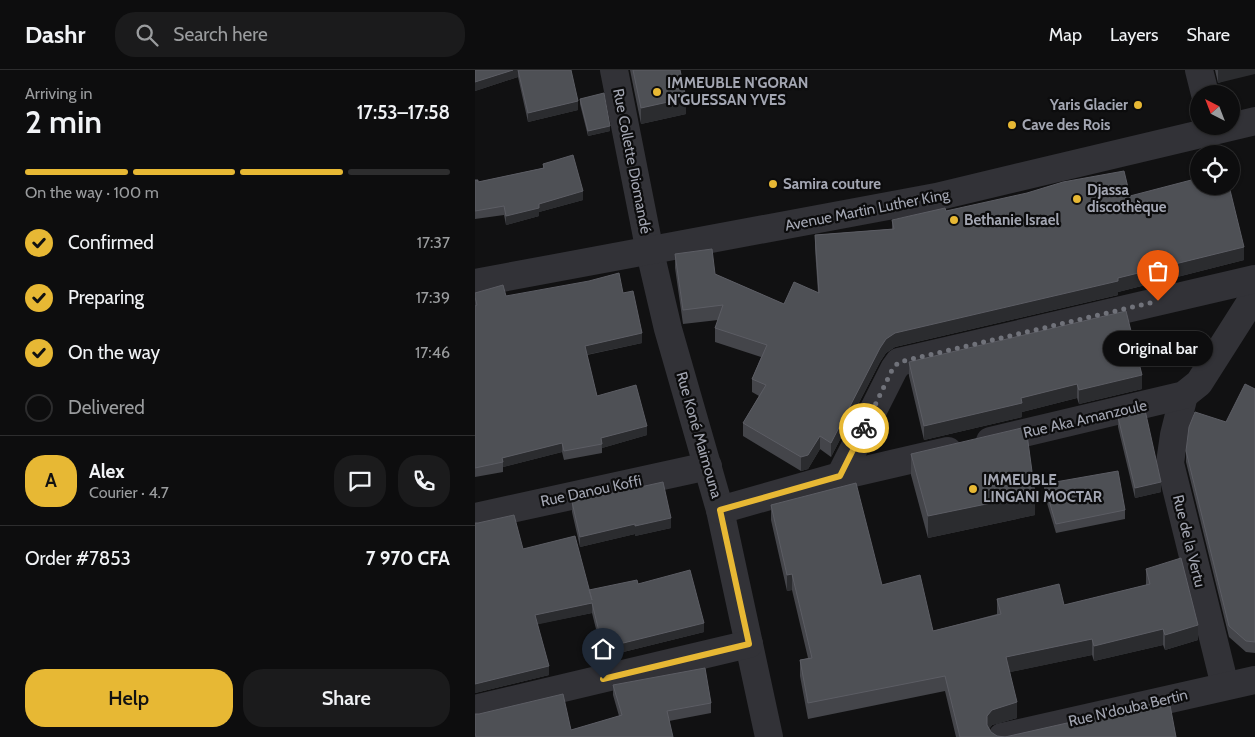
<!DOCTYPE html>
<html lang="en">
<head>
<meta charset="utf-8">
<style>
  :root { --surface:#0d0d0e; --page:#1b1b1c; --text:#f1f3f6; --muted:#9a9c9e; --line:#2d2d2e; --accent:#e7b834 }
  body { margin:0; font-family:Cabin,sans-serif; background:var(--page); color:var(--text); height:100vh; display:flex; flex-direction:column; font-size:19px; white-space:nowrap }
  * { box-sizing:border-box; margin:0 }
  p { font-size:16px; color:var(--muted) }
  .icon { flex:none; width:28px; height:28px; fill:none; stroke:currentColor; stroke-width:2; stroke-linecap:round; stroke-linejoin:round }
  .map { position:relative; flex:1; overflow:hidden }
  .side { display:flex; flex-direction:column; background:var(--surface); width:475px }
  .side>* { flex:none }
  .needle { width:32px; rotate:318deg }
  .tools { position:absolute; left:715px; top:15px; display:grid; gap:10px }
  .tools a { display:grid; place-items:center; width:50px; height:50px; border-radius:50%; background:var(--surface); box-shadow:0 1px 4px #0004,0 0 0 1px var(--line); font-size:25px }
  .pin { position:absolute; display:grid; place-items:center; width:42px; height:42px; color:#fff; margin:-51px -21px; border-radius:50% 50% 50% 0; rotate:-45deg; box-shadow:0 0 5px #0007 }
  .pin .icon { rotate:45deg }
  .courier { position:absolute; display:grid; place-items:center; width:50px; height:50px; margin:-25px; border:4px solid #e7b834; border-radius:50%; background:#fff; color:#222; box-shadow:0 1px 6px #0007 }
  .bubble { position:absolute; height:35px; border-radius:18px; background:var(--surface); box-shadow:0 1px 4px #0004,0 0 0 1px var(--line); font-size:16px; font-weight:600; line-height:35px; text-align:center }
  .headline em { font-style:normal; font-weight:600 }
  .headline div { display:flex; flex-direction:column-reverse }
  .headline { display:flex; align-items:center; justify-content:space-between; height:85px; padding:0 25px }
  h1 { font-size:32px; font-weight:600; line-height:38px }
  .bar { display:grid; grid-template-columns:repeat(4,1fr); gap:8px 5px; align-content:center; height:60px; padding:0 25px }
  .bar i { height:6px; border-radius:4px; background:var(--line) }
  .bar .selected { background:var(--accent) }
  .bar p { grid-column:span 4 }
  .line { display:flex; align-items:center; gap:12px; padding:0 25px; border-top:1px solid var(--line) }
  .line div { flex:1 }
  .round { display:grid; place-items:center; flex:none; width:52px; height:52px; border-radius:20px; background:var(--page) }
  ol { padding:0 25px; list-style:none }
  li { display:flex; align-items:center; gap:15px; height:55px }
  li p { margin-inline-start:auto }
  li .icon { padding:5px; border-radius:50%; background:var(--accent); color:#111; stroke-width:4 }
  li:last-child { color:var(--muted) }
  li i { width:28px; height:28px; border:2px solid var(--line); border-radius:50% }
  .primary-button { display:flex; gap:10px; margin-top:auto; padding:10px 25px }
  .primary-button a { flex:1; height:58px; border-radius:20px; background:var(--accent); color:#111; font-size:20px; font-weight:600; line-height:58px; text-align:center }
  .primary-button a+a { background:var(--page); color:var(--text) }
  header { display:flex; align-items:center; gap:30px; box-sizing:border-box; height:70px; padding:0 25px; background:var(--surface); border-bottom:1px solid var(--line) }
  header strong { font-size:24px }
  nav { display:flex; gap:28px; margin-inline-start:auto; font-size:18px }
  .search { width:350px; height:45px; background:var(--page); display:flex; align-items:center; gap:12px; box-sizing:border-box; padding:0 18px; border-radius:20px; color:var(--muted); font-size:19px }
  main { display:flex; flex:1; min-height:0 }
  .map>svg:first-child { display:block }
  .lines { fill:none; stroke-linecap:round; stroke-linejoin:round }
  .minor { stroke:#323237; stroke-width:28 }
  .wall { fill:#44454a }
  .shaded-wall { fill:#2b2c2f }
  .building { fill:#4e5055; stroke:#5c5d64 }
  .done { stroke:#70727a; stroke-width:5; stroke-dasharray:0 9 }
  .route { stroke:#e7b834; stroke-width:6 }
  .poi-dot { fill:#e7b834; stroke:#0c0c0d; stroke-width:2 }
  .labels { text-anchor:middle; stroke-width:4.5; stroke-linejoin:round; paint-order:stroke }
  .poi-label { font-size:15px; font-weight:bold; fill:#a3a6b2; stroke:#0c0c0d; text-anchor:start }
  .street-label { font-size:15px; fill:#a3a6b2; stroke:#0c0c0d }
</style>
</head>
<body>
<header>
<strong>Dashr</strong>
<div class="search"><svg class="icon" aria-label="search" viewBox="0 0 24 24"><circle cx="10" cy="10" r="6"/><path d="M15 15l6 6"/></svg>Search here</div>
<nav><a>Map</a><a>Layers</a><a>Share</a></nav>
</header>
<main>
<section class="side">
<div class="headline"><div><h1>2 min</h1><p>Arriving in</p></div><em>17:53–17:58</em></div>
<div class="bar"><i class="selected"></i><i class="selected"></i><i class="selected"></i><i></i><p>On the way · 100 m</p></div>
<ol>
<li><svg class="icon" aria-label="check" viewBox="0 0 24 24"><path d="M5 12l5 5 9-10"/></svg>Confirmed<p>17:37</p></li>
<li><svg class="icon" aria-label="check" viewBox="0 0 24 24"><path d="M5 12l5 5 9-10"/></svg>Preparing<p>17:39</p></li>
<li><svg class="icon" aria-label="check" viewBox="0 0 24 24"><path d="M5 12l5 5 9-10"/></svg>On the way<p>17:46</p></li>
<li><i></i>Delivered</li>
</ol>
<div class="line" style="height:90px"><b class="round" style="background:var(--accent);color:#111">A</b><div><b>Alex</b><p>Courier · 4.7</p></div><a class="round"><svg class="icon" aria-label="chat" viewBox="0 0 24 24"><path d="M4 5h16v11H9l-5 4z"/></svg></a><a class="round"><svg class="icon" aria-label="phone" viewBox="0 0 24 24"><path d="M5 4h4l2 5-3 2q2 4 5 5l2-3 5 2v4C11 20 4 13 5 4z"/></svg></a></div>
<div class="line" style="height:65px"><div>Order #7853</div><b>7 970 CFA</b></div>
<div class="primary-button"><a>Help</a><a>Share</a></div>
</section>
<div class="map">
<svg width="780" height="667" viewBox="0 0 780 667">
  <rect width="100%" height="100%" fill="#111112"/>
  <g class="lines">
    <g class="minor">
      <path d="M139,0L175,182L193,259L245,440L294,667"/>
      <path d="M724,0L730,24"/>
      <path d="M0,213L461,127L780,51"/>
      <path d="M709,325L699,365L695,393L750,616"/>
      <path d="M515,371L709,325L724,313L780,225"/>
      <path d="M365,406L419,299L424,292L780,209"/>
      <path d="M245,440L365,406L473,381"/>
      <path d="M0,447L233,396"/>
      <path d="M0,639L274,574"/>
      <path d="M527,667L780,610"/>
    </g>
  </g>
  <g class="wall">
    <path d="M0,0H96L103,40L53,52L43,7L0,21Z"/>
    <path d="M155,0H205L211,44L166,54Z"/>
    <path d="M740,0H780L743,13Z"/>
    <path d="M105,29L135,61L113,66L105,34Z"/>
    <path d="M68,94L108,130L64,142V146L31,155L29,145L0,149V110L3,112L68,98Z"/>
    <path d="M655,126L769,190L643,222V225L420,277L411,283L405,292L356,387L345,379L333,399L326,401L268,366V353L284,326L277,322V309L286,287L240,272V258L243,250L208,254L200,198V184L240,204L309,234L343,223L340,179V165L417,159V150L471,141Z"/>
    <path d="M0,223L31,226L148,223L167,273L112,285L122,326L172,365L127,378V383L89,390L87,382L28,397V402L0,407Z"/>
    <path d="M434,292L667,319L604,334L602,328L547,342V347L449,370L434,306Z"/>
    <path d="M780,319V583L771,582L754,567L711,392V381L751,352Z"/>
    <path d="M643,347L686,422L660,428L643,357Z"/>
    <path d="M436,384L560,445L453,468L436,405Z"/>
    <path d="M569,414L650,440V449L581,463L569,423Z"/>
    <path d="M97,432L196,458L160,466V464L105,477L97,442Z"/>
    <path d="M296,435L407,515L458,561L522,544V529L589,535L671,515V499L723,570L690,580L688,575L619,591L617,585L535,602L542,648L517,655L514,659L516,662L522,666L530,667H701H481L470,621L333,649L325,606V590L333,588L317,520L312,521L296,450Z"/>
    <path d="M48,479L114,522L163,514L229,562L128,587L117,543L62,554L74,605L0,623Z"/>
    <path d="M138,615L236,633V643L194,651L198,667H0V644L96,660L144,646L138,625Z"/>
  </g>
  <g class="shaded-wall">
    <path d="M38,0H43V7L0,21V12Z"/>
    <path d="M743,0H780V4L743,13Z"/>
    <path d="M211,28V44L166,54V38Z"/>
    <path d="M103,31V40L53,52V43Z"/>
    <path d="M135,56V61L113,66V61Z"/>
    <path d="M108,121V130L64,142V146L31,155V146L64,134Z"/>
    <path d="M769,177V190L643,222V225L420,277L411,283L405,292L356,387V373L405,278L411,269L420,263Z"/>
    <path d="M167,263V273L110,285V276Z"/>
    <path d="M667,305V319L604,334V320Z"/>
    <path d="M602,314V328L547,342V347L449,370V356L546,328Z"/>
    <path d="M172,356V365L127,378L126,368Z"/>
    <path d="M345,366V379L333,399L326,401V387Z"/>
    <path d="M87,373V382L28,397V392L27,388Z"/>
    <path d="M686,412V422L660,428V418Z"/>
    <path d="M560,424V445L453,468V446Z"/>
    <path d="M196,448V458L160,466V456Z"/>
    <path d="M160,454V464L105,477V467Z"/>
    <path d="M317,504V520L312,521V505Z"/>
    <path d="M117,533V543L60,555V545Z"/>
    <path d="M229,553V562L128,587V578Z"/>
    <path d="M723,555V570L690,580V565Z"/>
    <path d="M688,559V575L619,591V576Z"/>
    <path d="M617,569V585L531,603V587Z"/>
    <path d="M74,596V605L0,623V614Z"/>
    <path d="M542,632V648L517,655L512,662V646L517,640Z"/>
  </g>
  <g class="building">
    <path d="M0,0H38L0,12Z"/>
    <path d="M43,0H96L103,31L53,43Z"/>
    <path d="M158,0H205L211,28L166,38Z"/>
    <path d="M129,23L135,56L113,61L105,29Z"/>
    <path d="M98,85L108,121L64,134V138L31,146L29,136L0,141V110H3V112L69,98L68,94Z"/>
    <path d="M649,101L655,126L724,108V116H754L769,177L643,208V211L420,263L411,269L405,278L356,373L345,366L333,385L326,387L268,353L291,315L277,309L292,275L240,258L248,235L208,240L200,184L237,179L240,204L309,234L319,212L344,223L340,165L419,159L417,150L470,138L471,141L552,123L588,112Z"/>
    <path d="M144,203L148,223L158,221L167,263L110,276L122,326L161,315L172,356L126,368L127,374L89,381L87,373L27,388L28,392L0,398V236L2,235L0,227V223L28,215L31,226L114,211Z"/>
    <path d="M651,241L667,305L604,320L602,314L546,328L547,333L449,356L434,292Z"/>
    <path d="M770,314L780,319V572L771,571L754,556L711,381L714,357L720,342L751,352Z"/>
    <path d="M670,340L686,412L660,418L643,347Z"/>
    <path d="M551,357L560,424L453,446L436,384Z"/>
    <path d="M643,401L650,440L581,454L569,414Z"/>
    <path d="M188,412L196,448L160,456V454L105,467L97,432Z"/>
    <path d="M381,413L407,515L445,505L458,561L526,544L522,529L584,514L589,535L675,514L671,499L706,488L723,555L690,565L688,559L619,576L617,569L531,587L542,632L517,640L512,646V655L516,662L522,666L530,667L694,630L701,667H485L470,606L333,633L325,590L337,588L317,504L312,505L296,435Z"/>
    <path d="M39,445L48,479L100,466L117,530L114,520L162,510L163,514L215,500L229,553L128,578L117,533L60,545L74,596L0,614V453H3Z"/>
    <path d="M230,598L236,633L192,641L198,667H1L0,662V644H4L88,624L96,660L147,645L138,615Z"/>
  </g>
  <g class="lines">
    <path class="done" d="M389,358L418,298L424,292L683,231"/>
    <path class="route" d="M128,609L274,574L245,440L365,406L389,358"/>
  </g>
  <g class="poi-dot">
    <circle cx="182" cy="22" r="5"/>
    <circle cx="663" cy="35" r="5"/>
    <circle cx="537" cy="55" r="5"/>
    <circle cx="298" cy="114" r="5"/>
    <circle cx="602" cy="129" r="5"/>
    <circle cx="479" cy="150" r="5"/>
    <circle cx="498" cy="419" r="5"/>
  </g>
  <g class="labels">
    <g class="poi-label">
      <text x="192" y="18">IMMEUBLE N'GORAN<tspan x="192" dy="17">N'GUESSAN YVES</tspan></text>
      <text x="653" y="40" text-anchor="end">Yaris Glacier</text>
      <text x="547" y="60">Cave des Rois</text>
      <text x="308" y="119">Samira couture</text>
      <text x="612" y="125">Djassa<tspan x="612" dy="17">discothèque</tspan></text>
      <text x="489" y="155">Bethanie Israel</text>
      <text x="508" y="415">IMMEUBLE<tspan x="508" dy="17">LINGANI MOCTAR</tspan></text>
    </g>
    <g class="street-label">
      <text transform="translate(157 91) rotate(79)" y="5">Rue Collette Diomandé</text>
      <text transform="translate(392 140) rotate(-11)" y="5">Avenue Martin Luther King</text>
      <text transform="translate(610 349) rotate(-13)" y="5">Rue Aka Amanzoule</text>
      <text transform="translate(224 365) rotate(74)" y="5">Rue Koné Maimouna</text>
      <text transform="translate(116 421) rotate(-12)" y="5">Rue Danou Koffi</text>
      <text transform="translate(714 471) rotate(76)" y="5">Rue de la Vertu</text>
      <text transform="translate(653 638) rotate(-13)" y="5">Rue N'douba Bertin</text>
    </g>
  </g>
</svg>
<div class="tools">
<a><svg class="needle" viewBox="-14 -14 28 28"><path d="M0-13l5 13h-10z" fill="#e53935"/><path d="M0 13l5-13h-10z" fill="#9a9c9e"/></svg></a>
<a><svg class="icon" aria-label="locate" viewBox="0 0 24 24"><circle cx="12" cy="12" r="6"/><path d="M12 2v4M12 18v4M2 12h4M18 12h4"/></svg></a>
</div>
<div class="pin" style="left:683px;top:231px;background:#ea580c"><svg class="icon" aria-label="bag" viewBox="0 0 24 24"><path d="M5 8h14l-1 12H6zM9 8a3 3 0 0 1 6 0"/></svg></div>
<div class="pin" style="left:128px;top:609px;background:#1f2937"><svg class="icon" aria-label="home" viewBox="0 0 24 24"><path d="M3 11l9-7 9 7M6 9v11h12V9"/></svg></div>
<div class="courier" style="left:389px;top:358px"><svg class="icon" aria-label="bike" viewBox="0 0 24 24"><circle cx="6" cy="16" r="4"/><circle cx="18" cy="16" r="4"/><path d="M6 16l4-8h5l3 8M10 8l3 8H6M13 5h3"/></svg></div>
<div class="bubble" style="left:628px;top:261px;width:110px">Original bar</div>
</div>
</main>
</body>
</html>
